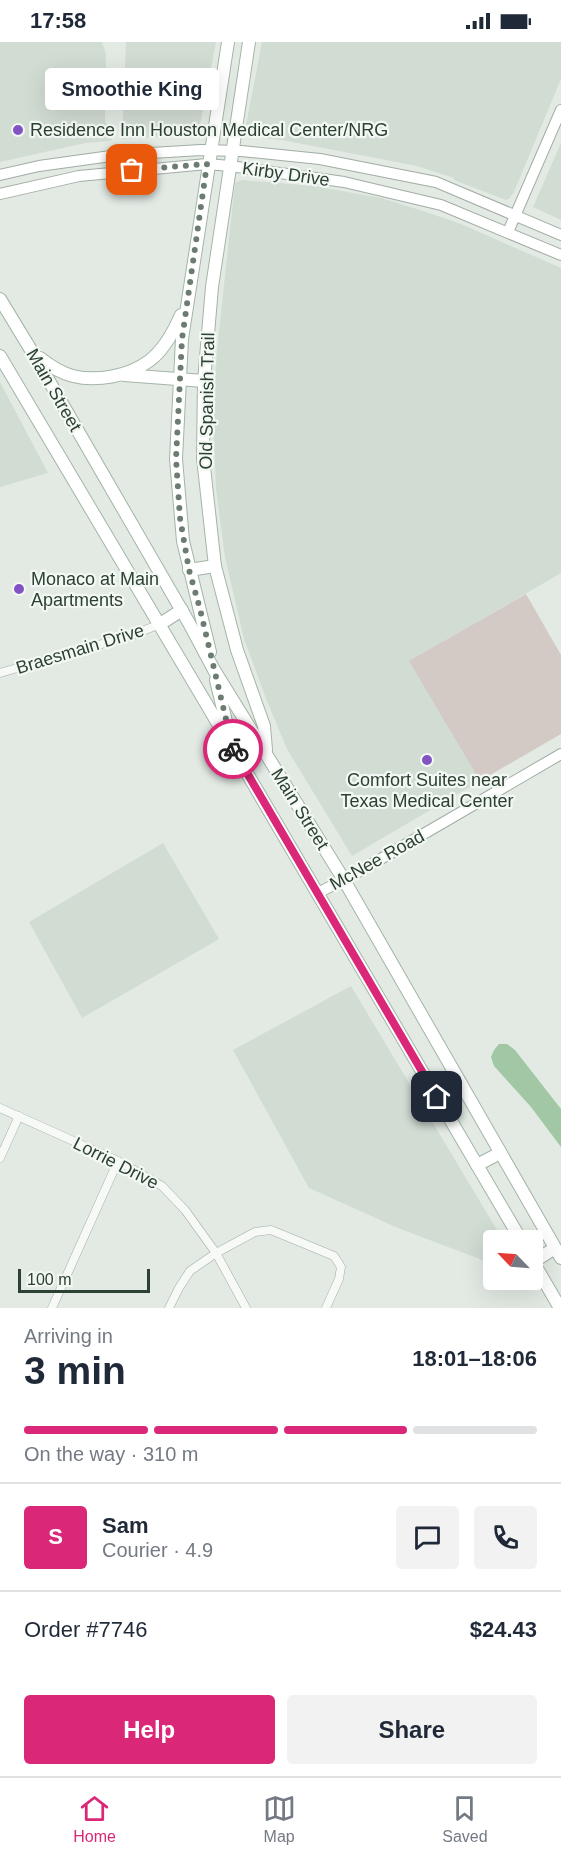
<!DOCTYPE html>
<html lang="en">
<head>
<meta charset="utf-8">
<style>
  :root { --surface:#fff; --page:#f2f2f3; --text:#1f2937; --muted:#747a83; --line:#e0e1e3; --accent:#db2777 }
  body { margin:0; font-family:Helvetica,sans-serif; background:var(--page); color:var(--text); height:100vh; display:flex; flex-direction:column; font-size:22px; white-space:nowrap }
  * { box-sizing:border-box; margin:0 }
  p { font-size:20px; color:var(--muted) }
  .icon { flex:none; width:33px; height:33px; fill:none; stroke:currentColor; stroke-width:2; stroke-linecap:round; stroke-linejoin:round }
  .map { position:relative; height:1266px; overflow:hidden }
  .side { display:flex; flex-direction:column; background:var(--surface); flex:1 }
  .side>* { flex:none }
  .needle { width:39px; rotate:295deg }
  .buttons { position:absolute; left:483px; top:1188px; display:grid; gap:12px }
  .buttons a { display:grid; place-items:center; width:60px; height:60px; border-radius:6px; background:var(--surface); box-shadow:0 6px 24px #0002; font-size:30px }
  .scale { position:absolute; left:18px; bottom:15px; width:132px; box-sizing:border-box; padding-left:6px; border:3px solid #2c4131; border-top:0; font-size:16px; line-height:21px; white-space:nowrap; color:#2c4131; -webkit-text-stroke:4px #f3f8f4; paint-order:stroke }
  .pin { position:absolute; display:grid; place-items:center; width:51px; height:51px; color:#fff; margin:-26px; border-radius:12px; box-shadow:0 3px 9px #0006 }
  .courier { position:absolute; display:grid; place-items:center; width:60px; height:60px; margin:-30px; border:4px solid #db2777; border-radius:50%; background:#fff; color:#222; box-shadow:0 2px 8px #0007 }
  .bubble { position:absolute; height:42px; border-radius:6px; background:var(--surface); box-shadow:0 6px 24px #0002; font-size:20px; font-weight:800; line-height:42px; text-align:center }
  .summary em { font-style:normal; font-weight:800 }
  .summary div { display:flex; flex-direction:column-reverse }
  .summary { display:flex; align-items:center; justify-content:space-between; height:102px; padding:0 24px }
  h1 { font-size:39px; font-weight:800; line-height:45px }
  .bar { display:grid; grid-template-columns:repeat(4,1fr); gap:9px 6px; align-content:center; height:72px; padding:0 24px }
  .bar i { height:8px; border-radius:4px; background:var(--line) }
  .bar .on { background:var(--accent) }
  .bar p { grid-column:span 4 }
  .line { display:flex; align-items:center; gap:15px; padding:0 24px; border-top:2px solid var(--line) }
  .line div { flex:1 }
  .round { display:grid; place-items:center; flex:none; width:63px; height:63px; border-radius:6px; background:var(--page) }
  .action { display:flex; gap:12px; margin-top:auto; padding:12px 24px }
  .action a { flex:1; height:69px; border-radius:6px; background:var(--accent); color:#fff; font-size:24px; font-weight:800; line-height:69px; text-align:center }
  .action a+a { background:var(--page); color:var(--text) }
  .status { display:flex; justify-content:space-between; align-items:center; height:42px; padding:0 30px; background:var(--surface); direction:ltr }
  .status svg { height:16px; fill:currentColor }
  .tab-bar { display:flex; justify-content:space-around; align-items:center; height:84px; border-top:2px solid var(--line); background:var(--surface); font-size:16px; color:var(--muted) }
  .tab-bar a { display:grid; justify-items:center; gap:3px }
  .tab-bar .on { color:var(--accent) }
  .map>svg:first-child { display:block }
  .built { fill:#d1dcd3 }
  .green { fill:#d3cac5 }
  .water { fill:#a1c7a5 }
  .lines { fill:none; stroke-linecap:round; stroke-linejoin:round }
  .street-casing { stroke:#a1ada4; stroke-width:9 }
  .secondary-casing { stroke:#a1ada4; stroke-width:12 }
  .primary-casing { stroke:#a3b5a7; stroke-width:14 }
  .street { stroke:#f6f9f6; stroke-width:8 }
  .secondary { stroke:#fff; stroke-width:10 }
  .primary { stroke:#fff; stroke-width:12 }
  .done { stroke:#6c7c70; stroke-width:6; stroke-dasharray:0 10.8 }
  .route { stroke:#db2777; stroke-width:8 }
  .poi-dot { fill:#8353c4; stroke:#f3f8f4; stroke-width:2 }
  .labels { text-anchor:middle; stroke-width:4.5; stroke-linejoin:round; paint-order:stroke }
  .poi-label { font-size:18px; fill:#2c4131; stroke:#f3f8f4; text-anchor:start }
  .street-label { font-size:18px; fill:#2c4131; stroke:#f3f8f4 }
</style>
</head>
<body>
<div class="status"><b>17:58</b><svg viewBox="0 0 49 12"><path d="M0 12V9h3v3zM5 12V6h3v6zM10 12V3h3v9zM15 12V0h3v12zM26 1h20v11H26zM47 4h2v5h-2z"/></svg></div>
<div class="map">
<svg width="561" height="1266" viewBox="0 0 561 1266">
  <rect width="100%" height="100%" fill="#e3eae4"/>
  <g class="built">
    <path d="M0,0H102L106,13L105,78L112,99L85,101L0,120Z"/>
    <path d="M126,0H216L198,93L122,97Z"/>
    <path d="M262,0H561V37L514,150L509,157L506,158L454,138V136L417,124L282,98L244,94Z"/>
    <path d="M561,101V178L533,165Z"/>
    <path d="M241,138L314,144L381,156L423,169L461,182L561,226V531L410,619L480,739L352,814L287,707L267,659L244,597L225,515L216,447L213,376L217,308L235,141Z"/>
    <path d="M0,340L48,431L0,445Z"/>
    <path d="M163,801L219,897L82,976L29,880Z"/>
    <path d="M351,944L503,1198H494L493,1222L398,1186L309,1146L233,1008Z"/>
  </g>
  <path class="green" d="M526,552L561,613V692L480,739L409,619Z"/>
  <path class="water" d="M499,1002H507L515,1008L561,1067V1105L531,1065L494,1024L491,1015L494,1008Z"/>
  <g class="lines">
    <g class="street-casing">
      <g id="street">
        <path d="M0,631L130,594L160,582"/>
        <path d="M0,1066L118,1119L162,1144L185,1168L216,1211L246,1266"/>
        <path d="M0,1116L19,1074"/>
        <path d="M52,1266L118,1119"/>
        <path d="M169,1266L179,1246L190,1229L216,1211L255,1190L271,1188L334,1214L341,1225L339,1237L326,1266"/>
      </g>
    </g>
    <g class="secondary-casing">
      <g id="secondary">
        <path d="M0,133L39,124L118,113L201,108L241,109L320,117L436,140L561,193"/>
        <path d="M0,152L79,134L207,122L230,124L344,140L441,163L561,213"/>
        <path d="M508,190L561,68"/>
        <path d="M318,851L360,829L561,712"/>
      </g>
    </g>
    <g class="primary-casing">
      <g id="primary">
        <path d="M249,0L212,245L204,339L203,416L215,524L237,608L264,684L266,708"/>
        <path d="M0,257L34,313L189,581L214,628L344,838L561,1216"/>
        <path d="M0,314L207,663L521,1198"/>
        <path d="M40,316C50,324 60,331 73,334C97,340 129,334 149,319C164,308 174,289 181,273"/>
        <path d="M124,333L204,339"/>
        <path d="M189,528L215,524"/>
        <path d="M160,582L182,568"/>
        <path d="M210,610L183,499L176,417L182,297L228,0"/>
        <path d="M216,638L229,692"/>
        <path d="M477,1123L500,1111"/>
        <path d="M532,1218L560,1266"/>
        <path d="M533,1220L555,1206"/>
      </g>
    </g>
    <use href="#street" class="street"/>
    <use href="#secondary" class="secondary"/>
    <use href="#primary" class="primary"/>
  </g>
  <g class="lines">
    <path class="done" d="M132,128L207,122L182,297L176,417L180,476L189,528L200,567L233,707"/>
    <path class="route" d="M233,707L437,1055"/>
  </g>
  <g class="poi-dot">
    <circle cx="18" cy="88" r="6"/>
    <circle cx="19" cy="547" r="6"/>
    <circle cx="427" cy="718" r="6"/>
  </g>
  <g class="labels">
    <g class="poi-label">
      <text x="30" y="94">Residence Inn Houston Medical Center/NRG</text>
      <text x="31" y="543">Monaco at Main<tspan x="31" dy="21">Apartments</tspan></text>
      <text x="427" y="744" text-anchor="middle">Comfort Suites near<tspan x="427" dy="21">Texas Medical Center</tspan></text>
    </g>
    <g class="street-label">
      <text transform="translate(286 132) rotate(8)" y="6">Kirby Drive</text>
      <text transform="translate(54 348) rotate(60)" y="6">Main Street</text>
      <text transform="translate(207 359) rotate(-89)" y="6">Old Spanish Trail</text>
      <text transform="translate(80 607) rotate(-17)" y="6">Braesmain Drive</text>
      <text transform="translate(300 767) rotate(58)" y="6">Main Street</text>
      <text transform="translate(377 818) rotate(-29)" y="6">McNee Road</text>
      <text transform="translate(116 1121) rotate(27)" y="6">Lorrie Drive</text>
    </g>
  </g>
</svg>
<div class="buttons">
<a><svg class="needle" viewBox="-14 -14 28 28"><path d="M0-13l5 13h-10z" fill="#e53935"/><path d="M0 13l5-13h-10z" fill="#747a83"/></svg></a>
</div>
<div class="scale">100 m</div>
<div class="pin" style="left:132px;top:128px;background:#ea580c"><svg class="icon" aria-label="bag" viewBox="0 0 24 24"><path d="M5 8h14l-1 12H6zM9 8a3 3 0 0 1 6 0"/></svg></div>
<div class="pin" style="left:437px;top:1055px;background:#1f2937"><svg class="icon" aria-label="home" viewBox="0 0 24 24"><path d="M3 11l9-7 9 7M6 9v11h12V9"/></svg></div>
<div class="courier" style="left:233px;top:707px"><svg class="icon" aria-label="bike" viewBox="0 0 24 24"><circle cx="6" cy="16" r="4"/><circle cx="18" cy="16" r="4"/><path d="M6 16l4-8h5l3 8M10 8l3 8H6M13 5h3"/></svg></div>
<div class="bubble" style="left:45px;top:26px;width:174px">Smoothie King</div>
</div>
<section class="side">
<div class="summary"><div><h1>3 min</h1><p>Arriving in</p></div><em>18:01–18:06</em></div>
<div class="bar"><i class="on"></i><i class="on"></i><i class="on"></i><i></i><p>On the way · 310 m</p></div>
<div class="line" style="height:108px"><b class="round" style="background:var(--accent);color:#fff">S</b><div><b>Sam</b><p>Courier · 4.9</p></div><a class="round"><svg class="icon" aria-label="chat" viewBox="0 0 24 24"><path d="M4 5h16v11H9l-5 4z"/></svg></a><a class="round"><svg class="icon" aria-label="phone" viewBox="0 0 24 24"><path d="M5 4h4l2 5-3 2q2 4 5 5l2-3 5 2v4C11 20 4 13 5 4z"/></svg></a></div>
<div class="line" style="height:78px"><div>Order #7746</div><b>$24.43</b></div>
<div class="action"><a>Help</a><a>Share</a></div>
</section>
<nav class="tab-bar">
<a class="on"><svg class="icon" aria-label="home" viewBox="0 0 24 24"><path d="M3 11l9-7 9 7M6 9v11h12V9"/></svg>Home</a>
<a><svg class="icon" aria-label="map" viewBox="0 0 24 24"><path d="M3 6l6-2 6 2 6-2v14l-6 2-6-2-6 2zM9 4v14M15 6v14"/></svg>Map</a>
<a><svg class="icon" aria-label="saved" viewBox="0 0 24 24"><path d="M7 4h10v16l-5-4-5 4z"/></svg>Saved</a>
</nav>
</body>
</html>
